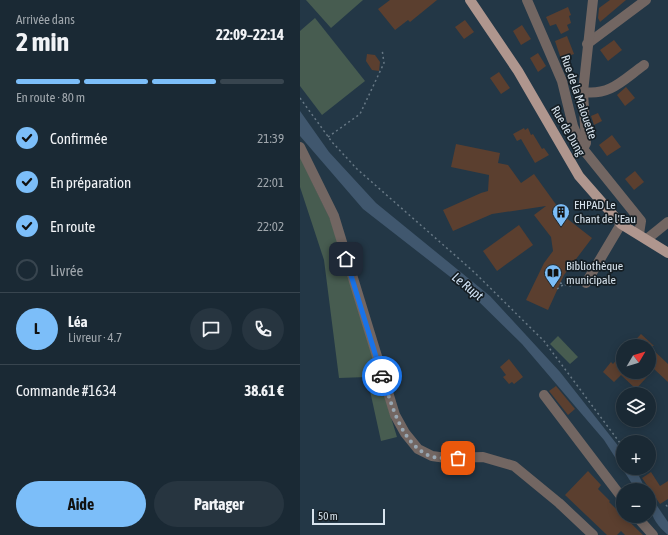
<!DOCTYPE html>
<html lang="fr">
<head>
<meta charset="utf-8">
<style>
  :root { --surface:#1a2934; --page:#273540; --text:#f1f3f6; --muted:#9fa6ac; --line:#38454f; --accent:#7cbef9 }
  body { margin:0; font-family:"Asap Condensed",sans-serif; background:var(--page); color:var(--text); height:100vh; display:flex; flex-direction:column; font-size:15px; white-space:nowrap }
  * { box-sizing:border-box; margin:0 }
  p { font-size:13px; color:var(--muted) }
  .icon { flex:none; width:22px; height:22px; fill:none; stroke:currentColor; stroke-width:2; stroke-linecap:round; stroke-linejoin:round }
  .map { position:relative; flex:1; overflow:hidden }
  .details { display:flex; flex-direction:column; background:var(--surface); width:300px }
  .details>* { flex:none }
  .needle { width:26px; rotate:52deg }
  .fabs { position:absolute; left:316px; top:339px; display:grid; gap:8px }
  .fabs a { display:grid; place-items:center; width:40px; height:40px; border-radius:50%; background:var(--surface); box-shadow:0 2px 10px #0003,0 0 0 1px var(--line); font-size:20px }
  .scale { position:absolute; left:12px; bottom:10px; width:73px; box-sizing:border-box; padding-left:4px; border:2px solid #d7e3ed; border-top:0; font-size:11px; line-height:14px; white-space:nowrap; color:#d7e3ed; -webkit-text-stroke:3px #151e24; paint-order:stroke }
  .pin { position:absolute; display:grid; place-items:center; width:34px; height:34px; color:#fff; margin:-17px; border-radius:8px; box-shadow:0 2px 6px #0006 }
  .courier { position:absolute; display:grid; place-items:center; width:40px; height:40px; margin:-20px; border:3px solid #1a73e8; border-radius:50%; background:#fff; color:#222; box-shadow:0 1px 5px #0007 }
  .overview em { font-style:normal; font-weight:700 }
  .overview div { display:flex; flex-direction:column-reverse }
  .overview { display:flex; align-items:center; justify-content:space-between; height:68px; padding:0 16px }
  h1 { font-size:26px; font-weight:700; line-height:30px }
  .bar { display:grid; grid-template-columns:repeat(4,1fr); gap:6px 4px; align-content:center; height:48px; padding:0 16px }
  .bar i { height:5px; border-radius:3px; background:var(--line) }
  .bar .selected { background:var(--accent) }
  .bar p { grid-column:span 4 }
  .line { display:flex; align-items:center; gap:10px; padding:0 16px; border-top:1px solid var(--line) }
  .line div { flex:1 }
  .round { display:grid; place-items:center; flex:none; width:42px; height:42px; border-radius:21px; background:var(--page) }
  ol { padding:0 16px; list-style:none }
  li { display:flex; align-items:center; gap:12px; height:44px }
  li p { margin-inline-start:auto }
  li .icon { padding:4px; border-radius:50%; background:var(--accent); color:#111; stroke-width:4 }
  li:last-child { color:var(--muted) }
  li i { width:22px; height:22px; border:2px solid var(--line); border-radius:50% }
  .button { display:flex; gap:8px; margin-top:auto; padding:8px 16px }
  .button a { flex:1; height:46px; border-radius:24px; background:var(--accent); color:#111; font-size:16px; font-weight:700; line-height:46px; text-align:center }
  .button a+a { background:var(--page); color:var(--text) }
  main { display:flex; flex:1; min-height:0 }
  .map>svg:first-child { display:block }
  .green { fill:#475c50 }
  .water { fill:#40576e }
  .building { fill:#5b3f2f }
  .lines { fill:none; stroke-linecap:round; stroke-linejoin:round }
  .path { stroke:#677885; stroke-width:1.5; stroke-dasharray:2 3; stroke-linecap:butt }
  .minor { stroke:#726662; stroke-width:10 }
  .major { stroke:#af968e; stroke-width:10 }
  .done { stroke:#98a7b3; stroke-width:4; stroke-dasharray:0 7.2 }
  .route { stroke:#1a73e8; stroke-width:5 }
  .labels { text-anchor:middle; stroke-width:3.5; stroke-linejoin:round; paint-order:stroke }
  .street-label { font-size:12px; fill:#d7e3ed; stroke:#151e24 }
  .poi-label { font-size:12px; fill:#d7e3ed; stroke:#151e24; text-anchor:start }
  .water-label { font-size:13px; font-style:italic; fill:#d3e5f7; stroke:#151e24 }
</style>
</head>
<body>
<main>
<section class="details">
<div class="overview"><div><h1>2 min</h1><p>Arrivée dans</p></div><em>22:09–22:14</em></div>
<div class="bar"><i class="selected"></i><i class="selected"></i><i class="selected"></i><i></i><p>En route · 80 m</p></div>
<ol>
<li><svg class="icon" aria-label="check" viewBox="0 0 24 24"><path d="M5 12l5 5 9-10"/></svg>Confirmée<p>21:39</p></li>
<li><svg class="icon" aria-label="check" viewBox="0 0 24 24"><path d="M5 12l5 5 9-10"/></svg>En préparation<p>22:01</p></li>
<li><svg class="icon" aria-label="check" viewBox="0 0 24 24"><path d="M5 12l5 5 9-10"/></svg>En route<p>22:02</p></li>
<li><i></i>Livrée</li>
</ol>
<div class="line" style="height:72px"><b class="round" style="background:var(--accent);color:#111">L</b><div><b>Léa</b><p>Livreur · 4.7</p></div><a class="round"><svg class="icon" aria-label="chat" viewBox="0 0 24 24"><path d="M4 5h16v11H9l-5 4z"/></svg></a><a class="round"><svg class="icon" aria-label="phone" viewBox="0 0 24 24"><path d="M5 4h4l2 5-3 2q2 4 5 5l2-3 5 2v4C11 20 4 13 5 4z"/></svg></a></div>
<div class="line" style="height:52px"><div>Commande #1634</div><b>38.61 €</b></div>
<div class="button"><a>Aide</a><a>Partager</a></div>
</section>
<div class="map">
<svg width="368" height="535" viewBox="0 0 368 535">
  <rect width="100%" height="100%" fill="#233746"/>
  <g class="green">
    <path d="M6,0H63L31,28Z"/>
    <path d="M15,18L65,81L22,115L0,86V31Z"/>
    <path d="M0,157L31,221L97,437L81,441L67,377L39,378L24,260L0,187Z"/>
    <path d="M258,336L278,357L270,364L250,344Z"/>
  </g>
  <g class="water">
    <path d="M0,111L29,152L76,203L190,296L260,372L323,452V468H335L346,490H336L304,440L222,344L167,290L63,209L0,136Z"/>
    <path d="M349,494L368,522V535C354,523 349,513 349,494Z"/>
  </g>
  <g class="building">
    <path d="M90,0H137L110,22L108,20L95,30L78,9Z"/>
    <path d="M310,0H326L300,22L298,18L299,8Z"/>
    <path d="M268,7L271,15L269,16L271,23L267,25L269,30L261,34L256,24L250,26L246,17Z"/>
    <path d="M165,20L174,32L164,39L155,27Z"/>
    <path d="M222,25L231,39L221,45L213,31Z"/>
    <path d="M267,36L274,54L261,59L255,41Z"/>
    <path d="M314,40L322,50L308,61L300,50Z"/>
    <path d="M238,53L246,66L238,72L230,58Z"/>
    <path d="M67,54L75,55L80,62L79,71L72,70L66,61Z"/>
    <path d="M199,72L210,88L201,94L190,78Z"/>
    <path d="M326,87L335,98L325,106L317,95Z"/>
    <path d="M298,113L302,121L294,125L291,116Z"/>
    <path d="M224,128L225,130L228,128L231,135L233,134L242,149L244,148L249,155L235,163L221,139L217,141L213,134Z"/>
    <path d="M312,135L321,147L307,156L299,145Z"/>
    <path d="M156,144L200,153L198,163L208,165L221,183L234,174L265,217L292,238L264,275L248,310L226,300L244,263L253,251L251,237L234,215L246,206L192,214L153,231L143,210L181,193L188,191L189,175L151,167Z"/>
    <path d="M335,171L344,182L334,190L325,179Z"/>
    <path d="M219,225L233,245L197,271L183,251Z"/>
    <path d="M341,334L354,346H330Z"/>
    <path d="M349,346L368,364V382L354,369L336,389L321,375L314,382L303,372L311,362L313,364L323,353V372H349Z"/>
    <path d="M209,359L223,377L214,384L212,382L209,384L203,377L206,375L200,367Z"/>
    <path d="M256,386L275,409L268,415L249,391Z"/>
    <path d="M288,471L301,485L298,489L310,501L309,502L343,535H325L321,531L317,535H307L265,495Z"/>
    <path d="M351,472L360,486L368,481V499L360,504L342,478Z"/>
  </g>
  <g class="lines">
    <g class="path">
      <path d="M0,98L32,142L57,169L174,272L244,341L323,447"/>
      <path d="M28,137L60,114L84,63L82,49"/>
      <path d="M260,283L270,286L277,280"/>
      <path d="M257,289L263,285"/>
      <path d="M339,468L342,473"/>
      <path d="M366,505L368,507"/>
    </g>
    <g class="minor">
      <path d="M227,0L262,81L273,126L283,149L341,221L339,234"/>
      <path d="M287,44L346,0"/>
      <path d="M283,92C310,96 323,80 344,65"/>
      <path d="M0,147L34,216L95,415L105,433L118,449L132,456L146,458L183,457L214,466L259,503L293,535"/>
      <path d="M283,149L286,143L283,92L293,0"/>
      <path d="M347,239L368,222"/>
      <path d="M286,283L321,224"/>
      <path d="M244,395L323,499"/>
      <path d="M336,516L353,535"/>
    </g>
    <path class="major" d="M170,0L218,71L279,176L321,224L368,253"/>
  </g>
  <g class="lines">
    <path class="done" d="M82,376C92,404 100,443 130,456C139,459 149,458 158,458"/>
    <path class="route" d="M46,259L82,376"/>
  </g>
  <defs>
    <g id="building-pin" transform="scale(0.9)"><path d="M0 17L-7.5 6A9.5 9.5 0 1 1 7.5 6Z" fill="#7cbef9" stroke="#151e24"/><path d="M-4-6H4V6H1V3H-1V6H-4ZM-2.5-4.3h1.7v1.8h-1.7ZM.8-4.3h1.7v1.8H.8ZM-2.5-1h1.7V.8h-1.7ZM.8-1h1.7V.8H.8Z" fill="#111"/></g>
    <g id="library-pin" transform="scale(0.9)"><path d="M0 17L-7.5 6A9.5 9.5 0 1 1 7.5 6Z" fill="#7cbef9" stroke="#151e24"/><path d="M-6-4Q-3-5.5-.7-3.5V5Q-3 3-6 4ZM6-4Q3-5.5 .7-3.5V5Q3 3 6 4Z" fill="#111"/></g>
  </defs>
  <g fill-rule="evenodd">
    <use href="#building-pin" x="261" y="212"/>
    <use href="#library-pin" x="253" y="273"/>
  </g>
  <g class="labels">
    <g class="street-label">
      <text transform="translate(279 97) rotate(71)" y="4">Rue de la Malouette</text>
      <text transform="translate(268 131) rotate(60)" y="4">Rue de Dung</text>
    </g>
    <g class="poi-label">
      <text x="274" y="209">EHPAD Le<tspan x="274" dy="14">Chant de l'Eau</tspan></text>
      <text x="266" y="270">Bibliothèque<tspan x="266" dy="14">municipale</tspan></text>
    </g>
    <g class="water-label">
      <text transform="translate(168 286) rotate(39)" y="5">Le Rupt</text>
    </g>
  </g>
</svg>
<div class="fabs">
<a><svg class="needle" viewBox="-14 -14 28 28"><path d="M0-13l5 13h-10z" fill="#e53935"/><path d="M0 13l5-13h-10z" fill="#9fa6ac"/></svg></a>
<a><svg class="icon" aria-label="layers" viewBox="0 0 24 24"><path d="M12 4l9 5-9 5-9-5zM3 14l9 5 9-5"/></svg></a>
<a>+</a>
<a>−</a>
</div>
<div class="scale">50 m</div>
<div class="pin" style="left:158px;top:458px;background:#ea580c"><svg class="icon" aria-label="bag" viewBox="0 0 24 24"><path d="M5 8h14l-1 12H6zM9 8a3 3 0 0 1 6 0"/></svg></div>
<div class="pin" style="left:46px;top:259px;background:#1f2937"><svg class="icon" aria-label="home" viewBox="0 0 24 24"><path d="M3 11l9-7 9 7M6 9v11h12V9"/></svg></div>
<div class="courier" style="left:82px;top:376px"><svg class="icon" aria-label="car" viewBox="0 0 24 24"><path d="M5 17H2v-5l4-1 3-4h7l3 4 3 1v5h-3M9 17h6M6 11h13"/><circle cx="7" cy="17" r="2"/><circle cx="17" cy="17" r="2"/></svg></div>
</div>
</main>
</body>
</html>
